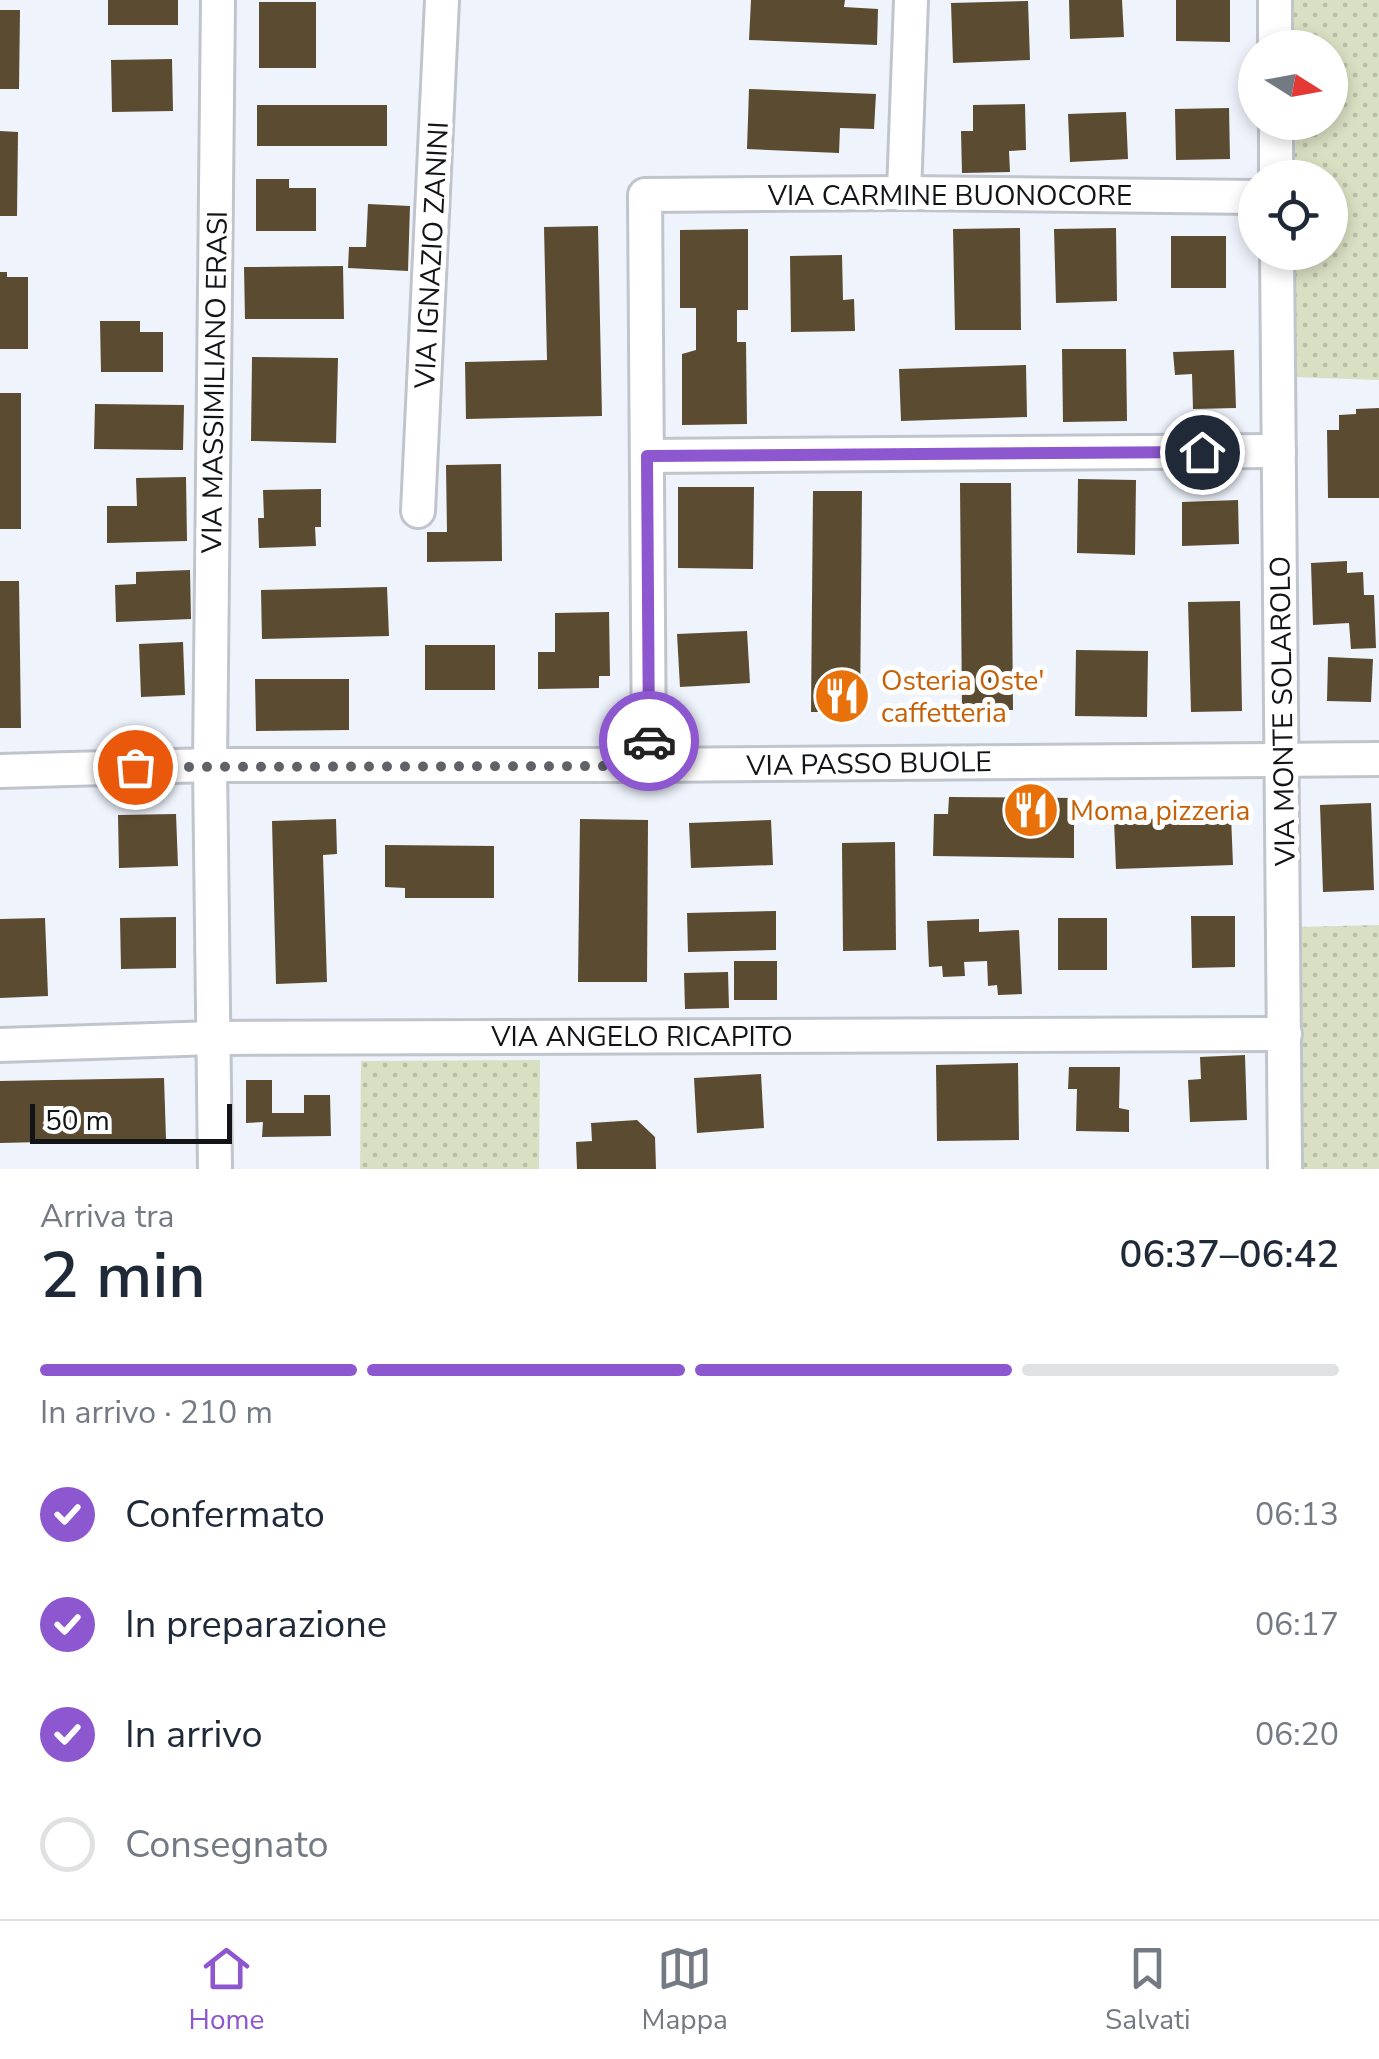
<!DOCTYPE html>
<html lang="it">
<head>
<meta charset="utf-8">
<style>
  :root { --surface:#fff; --page:#f6f6f7; --text:#1f2937; --muted:#747a83; --line:#e0e1e3; --accent:#8d57cf }
  body { margin:0; font-family:"Nunito Sans",sans-serif; background:var(--page); color:var(--text); height:100vh; display:flex; flex-direction:column; font-size:38px; white-space:nowrap }
  * { box-sizing:border-box; margin:0 }
  p { font-size:32px; color:var(--muted) }
  .icon { flex:none; width:55px; height:55px; fill:none; stroke:currentColor; stroke-width:2; stroke-linecap:round; stroke-linejoin:round }
  .map { position:relative; height:1169px; overflow:hidden }
  .side { display:flex; flex-direction:column; background:var(--surface); flex:1 }
  .side>* { flex:none }
  .needle { width:65px; rotate:101deg }
  .tools { position:absolute; left:1238px; top:30px; display:grid; gap:20px }
  .tools a { display:grid; place-items:center; width:110px; height:110px; border-radius:50%; background:var(--surface); box-shadow:0 5px 15px #0003; font-size:50px }
  .scale { position:absolute; left:30px; bottom:25px; width:202px; box-sizing:border-box; padding-left:10px; border:5px solid #121417; border-top:0; font-size:28px; line-height:35px; white-space:nowrap; color:#121417; -webkit-text-stroke:8px #fff; paint-order:stroke }
  .pin { position:absolute; display:grid; place-items:center; width:85px; height:85px; color:#fff; margin:-42px; border:5px solid #fff; border-radius:50%; box-shadow:0 2px 10px #0007 }
  .courier { position:absolute; display:grid; place-items:center; width:100px; height:100px; margin:-50px; border:8px solid #8d57cf; border-radius:50%; background:#fff; color:#222; box-shadow:0 2px 12px #0007 }
  .headline em { font-style:normal; font-weight:600 }
  .headline div { display:flex; flex-direction:column-reverse }
  .headline { display:flex; align-items:center; justify-content:space-between; height:170px; padding:0 40px }
  h1 { font-size:65px; font-weight:600; line-height:75px }
  .bar { display:grid; grid-template-columns:repeat(4,1fr); gap:15px 10px; align-content:center; height:120px; padding:0 40px }
  .bar i { height:12px; border-radius:8px; background:var(--line) }
  .bar .current { background:var(--accent) }
  .bar p { grid-column:span 4 }
  ol { padding:0 40px; list-style:none }
  li { display:flex; align-items:center; gap:30px; height:110px }
  li p { margin-inline-start:auto }
  li .icon { padding:10px; border-radius:50%; background:var(--accent); color:#fff; stroke-width:4 }
  li:last-child { color:var(--muted) }
  li i { width:55px; height:55px; border:5px solid var(--line); border-radius:50% }
  .tab-bar { display:flex; justify-content:space-around; align-items:center; height:140px; border-top:2px solid var(--line); background:var(--surface); font-size:28px; color:var(--muted) }
  .tab-bar a { display:grid; justify-items:center; gap:5px }
  .tab-bar .current { color:var(--accent) }
  .map>svg:first-child { display:block }
  .green { fill:url(#green-dots) }
  .building { fill:#5b4b30 }
  .lines { fill:none; stroke-linecap:round; stroke-linejoin:round }
  .street-casing { stroke:#c0c5cd; stroke-width:38 }
  .street { stroke:#fff; stroke-width:32 }
  .done { stroke:#5f6267; stroke-width:10; stroke-dasharray:0 18 }
  .route { stroke:#8d57cf; stroke-width:12 }
  .labels { text-anchor:middle; stroke-width:10; stroke-linejoin:round; paint-order:stroke }
  .street-label { font-size:28px; fill:#121417; stroke:#fff }
  .food-label { font-size:28px; fill:#c56008; stroke:#fff; text-anchor:start }
</style>
</head>
<body>
<div class="map">
<svg width="1379" height="1169" viewBox="0 0 1379 1169">
  <defs>
    <pattern id="green-dots" width="8" height="8" patternUnits="userSpaceOnUse" patternTransform="scale(2.5)"><rect width="8" height="8" fill="#d9dfc2"/><path d="M2 2h.1M6 6h.1" fill="none" stroke="#b9bea6" stroke-width="1.8" stroke-linecap="round"/></pattern>
  </defs>
  <rect width="100%" height="100%" fill="#eef3fc"/>
  <g class="green">
    <path d="M1289,0H1379V380L1292,377L1291,253L1330,252V178L1290,177V123L1330,122V48L1289,47Z"/>
    <path d="M1379,925V1169H1299L1297,927Z"/>
    <path d="M540,1060L539,1169H360L361,1061Z"/>
  </g>
  <g class="building">
    <rect x="108" y="0" width="70" height="25"/>
    <path d="M751,0H845L844,7L878,9L877,45L749,40Z"/>
    <path d="M1069,0H1122L1124,37L1070,39Z"/>
    <path d="M1176,0H1230V42L1176,41Z"/>
    <path d="M1028,1L1030,60L953,63L951,3Z"/>
    <rect x="259" y="2" width="57" height="66"/>
    <path d="M0,10H20L19,89H0Z"/>
    <path d="M172,59L173,111L112,112L111,60Z"/>
    <path d="M749,89L876,94L874,129L840,128L839,153L747,149Z"/>
    <path d="M1025,104L1026,150L1009,151L1010,172L962,173L961,131H973V105Z"/>
    <rect x="257" y="105" width="130" height="41"/>
    <path d="M1229,108L1230,159L1176,160L1175,109Z"/>
    <path d="M1126,112L1128,159L1070,162L1068,114Z"/>
    <path d="M0,131L18,132L17,216H0Z"/>
    <path d="M256,179H289V188H316V231H256Z"/>
    <path d="M368,204L410,206L408,271L348,268L349,247H366Z"/>
    <path d="M598,226L602,416L466,419L465,362L547,360L544,227Z"/>
    <path d="M1020,228L1021,330H955L953,229Z"/>
    <path d="M1116,228L1117,301L1056,303L1054,229Z"/>
    <path d="M748,229V310H737V342H746L747,424L682,425V354L696,350V308H680V230Z"/>
    <rect x="1171" y="236" width="55" height="52"/>
    <path d="M842,255L843,300L854,299L855,331L791,332L790,256Z"/>
    <path d="M343,266L344,319H245L244,267Z"/>
    <path d="M0,272H7V277H28V349H0Z"/>
    <path d="M100,321H140V332H163V372H101Z"/>
    <path d="M1062,349H1126L1127,421L1063,422Z"/>
    <path d="M1234,350L1236,408L1193,409L1192,374L1175,375L1173,352Z"/>
    <path d="M252,357L338,358L336,443L251,441Z"/>
    <path d="M1026,365L1027,417L901,421L899,369Z"/>
    <rect x="0" y="393" width="21" height="136"/>
    <path d="M95,404L184,405L183,450L94,449Z"/>
    <path d="M1379,408V498H1328L1327,430H1339V415L1356,414V409Z"/>
    <path d="M501,464L502,561L427,562V532H447L446,465Z"/>
    <path d="M186,477L187,541L107,543V506H137L136,478Z"/>
    <path d="M1078,479L1136,480L1135,555L1077,553Z"/>
    <path d="M960,483H1011L1013,710L962,711Z"/>
    <path d="M678,487H754L753,569L678,568Z"/>
    <path d="M321,489V527H315L316,546L259,548L258,518H264L263,490Z"/>
    <path d="M813,491H862L860,712H811Z"/>
    <path d="M1238,500L1239,544L1182,546V502Z"/>
    <path d="M1347,561V573L1363,572L1364,595H1374L1376,648L1351,649L1349,623L1313,625L1311,563Z"/>
    <path d="M190,570L191,619L116,622L115,585L136,584V572Z"/>
    <path d="M0,581H19L21,728H0Z"/>
    <path d="M387,587L389,636L262,639L261,590Z"/>
    <path d="M1240,601L1242,711L1191,712L1188,602Z"/>
    <path d="M609,612L610,676H599V688L538,689V652H555V613Z"/>
    <path d="M747,631L750,683L680,687L677,634Z"/>
    <path d="M183,642L185,695L141,697L139,644Z"/>
    <rect x="425" y="645" width="70" height="45"/>
    <path d="M1076,650L1148,651L1147,717L1075,716Z"/>
    <path d="M1328,657L1373,659L1371,702L1327,701Z"/>
    <path d="M255,679H349V730L256,731Z"/>
    <path d="M949,797L1074,798V858L933,856L934,814H948Z"/>
    <path d="M1371,803L1374,890L1323,892L1320,805Z"/>
    <path d="M176,814L178,866L119,868L118,815Z"/>
    <path d="M1231,816L1233,865L1116,869L1114,820Z"/>
    <path d="M336,819L337,854L323,855L327,982L276,984L272,821Z"/>
    <path d="M580,819L648,820L647,982H578Z"/>
    <path d="M771,820L773,865L691,868L689,823Z"/>
    <path d="M895,842L896,950L843,951L842,843Z"/>
    <path d="M385,845L494,846V898H405V888L385,887Z"/>
    <path d="M776,911V950L688,952L687,913Z"/>
    <path d="M1191,916H1235V967L1192,968Z"/>
    <path d="M176,917V968L121,969L120,918Z"/>
    <path d="M45,918L48,996L0,998V919Z"/>
    <rect x="1058" y="918" width="49" height="52"/>
    <path d="M979,919V932L1019,930L1022,994L998,995L997,985L988,986L987,961L964,962L965,976L943,977L942,966L929,967L927,921Z"/>
    <rect x="734" y="961" width="43" height="39"/>
    <path d="M728,972L729,1008L685,1009L684,973Z"/>
    <path d="M1245,1055L1247,1120L1190,1122L1188,1080L1201,1079L1200,1057Z"/>
    <path d="M1018,1063L1019,1140L937,1141L936,1065Z"/>
    <path d="M1069,1067H1120L1119,1108L1129,1110V1132L1076,1131L1077,1089H1068Z"/>
    <path d="M761,1074L764,1128L697,1133L694,1078Z"/>
    <path d="M164,1078L166,1139L0,1143V1081Z"/>
    <path d="M246,1080H272V1113H304V1095H330L331,1136L262,1137L263,1122L246,1123Z"/>
    <path d="M637,1120L655,1137L656,1169H577L576,1142L592,1141L591,1123Z"/>
  </g>
  <g class="lines">
    <g class="street-casing">
      <g id="street">
        <path d="M1275,0V48"/>
        <path d="M1276,122V178"/>
        <path d="M904,193L911,0"/>
        <path d="M1277,252L1285,1169"/>
        <path d="M647,456L1279,451"/>
        <path d="M418,511L442,0"/>
        <path d="M649,765L645,195L904,193L1255,197"/>
        <path d="M0,771L210,765H649L1379,759"/>
        <path d="M0,1045L214,1038L1285,1034"/>
        <path d="M215,1169L210,765L218,0"/>
      </g>
    </g>
    <use href="#street" class="street"/>
  </g>
  <g class="lines">
    <path class="done" d="M135,767L649,766V741"/>
    <path class="route" d="M649,741L647,456L1202,452"/>
  </g>
  <defs>
    <g id="restaurant-disc" transform="scale(2.875)"><circle r="9.5" fill="#e8710a" stroke="#fff"/><path d="M-5-6h1v4h1v-4h1v4h1v-4h1v5L-1.5 .5V6h-2V.5L-5-1ZM5-6V6H3V1.5H1.5Q1.5-4 5-6Z" fill="#fff"/></g>
  </defs>
  <g fill-rule="evenodd">
    <use href="#restaurant-disc" x="842" y="696"/>
    <use href="#restaurant-disc" x="1031" y="810"/>
  </g>
  <g class="labels">
    <g class="street-label">
      <text x="950" y="205">VIA CARMINE BUONOCORE</text>
      <text transform="translate(431 255) rotate(-87)" y="10">VIA IGNAZIO ZANINI</text>
      <text transform="translate(214 382) rotate(-89)" y="10">VIA MASSIMILIANO ERASI</text>
      <text transform="translate(1282 711) rotate(-91)" y="10">VIA MONTE SOLAROLO</text>
      <text transform="translate(869 763) rotate(-1)" y="10">VIA PASSO BUOLE</text>
      <text x="642" y="1046">VIA ANGELO RICAPITO</text>
    </g>
    <g class="food-label">
      <text x="881" y="690">Osteria Oste'<tspan x="881" dy="32">caffetteria</tspan></text>
      <text x="1070" y="820">Moma pizzeria</text>
    </g>
  </g>
</svg>
<div class="tools">
<a><svg class="needle" viewBox="-14 -14 28 28"><path d="M0-13l5 13h-10z" fill="#e53935"/><path d="M0 13l5-13h-10z" fill="#747a83"/></svg></a>
<a><svg class="icon" aria-label="locate" viewBox="0 0 24 24"><circle cx="12" cy="12" r="6"/><path d="M12 2v4M12 18v4M2 12h4M18 12h4"/></svg></a>
</div>
<div class="scale">50 m</div>
<div class="pin" style="left:135px;top:767px;background:#ea580c"><svg class="icon" aria-label="bag" viewBox="0 0 24 24"><path d="M5 8h14l-1 12H6zM9 8a3 3 0 0 1 6 0"/></svg></div>
<div class="pin" style="left:1202px;top:452px;background:#1f2937"><svg class="icon" aria-label="home" viewBox="0 0 24 24"><path d="M3 11l9-7 9 7M6 9v11h12V9"/></svg></div>
<div class="courier" style="left:649px;top:741px"><svg class="icon" aria-label="car" viewBox="0 0 24 24"><path d="M5 17H2v-5l4-1 3-4h7l3 4 3 1v5h-3M9 17h6M6 11h13"/><circle cx="7" cy="17" r="2"/><circle cx="17" cy="17" r="2"/></svg></div>
</div>
<section class="side">
<div class="headline"><div><h1>2 min</h1><p>Arriva tra</p></div><em>06:37–06:42</em></div>
<div class="bar"><i class="current"></i><i class="current"></i><i class="current"></i><i></i><p>In arrivo · 210 m</p></div>
<ol>
<li><svg class="icon" aria-label="check" viewBox="0 0 24 24"><path d="M5 12l5 5 9-10"/></svg>Confermato<p>06:13</p></li>
<li><svg class="icon" aria-label="check" viewBox="0 0 24 24"><path d="M5 12l5 5 9-10"/></svg>In preparazione<p>06:17</p></li>
<li><svg class="icon" aria-label="check" viewBox="0 0 24 24"><path d="M5 12l5 5 9-10"/></svg>In arrivo<p>06:20</p></li>
<li><i></i>Consegnato</li>
</ol>
</section>
<nav class="tab-bar">
<a class="current"><svg class="icon" aria-label="home" viewBox="0 0 24 24"><path d="M3 11l9-7 9 7M6 9v11h12V9"/></svg>Home</a>
<a><svg class="icon" aria-label="map" viewBox="0 0 24 24"><path d="M3 6l6-2 6 2 6-2v14l-6 2-6-2-6 2zM9 4v14M15 6v14"/></svg>Mappa</a>
<a><svg class="icon" aria-label="saved" viewBox="0 0 24 24"><path d="M7 4h10v16l-5-4-5 4z"/></svg>Salvati</a>
</nav>
</body>
</html>
